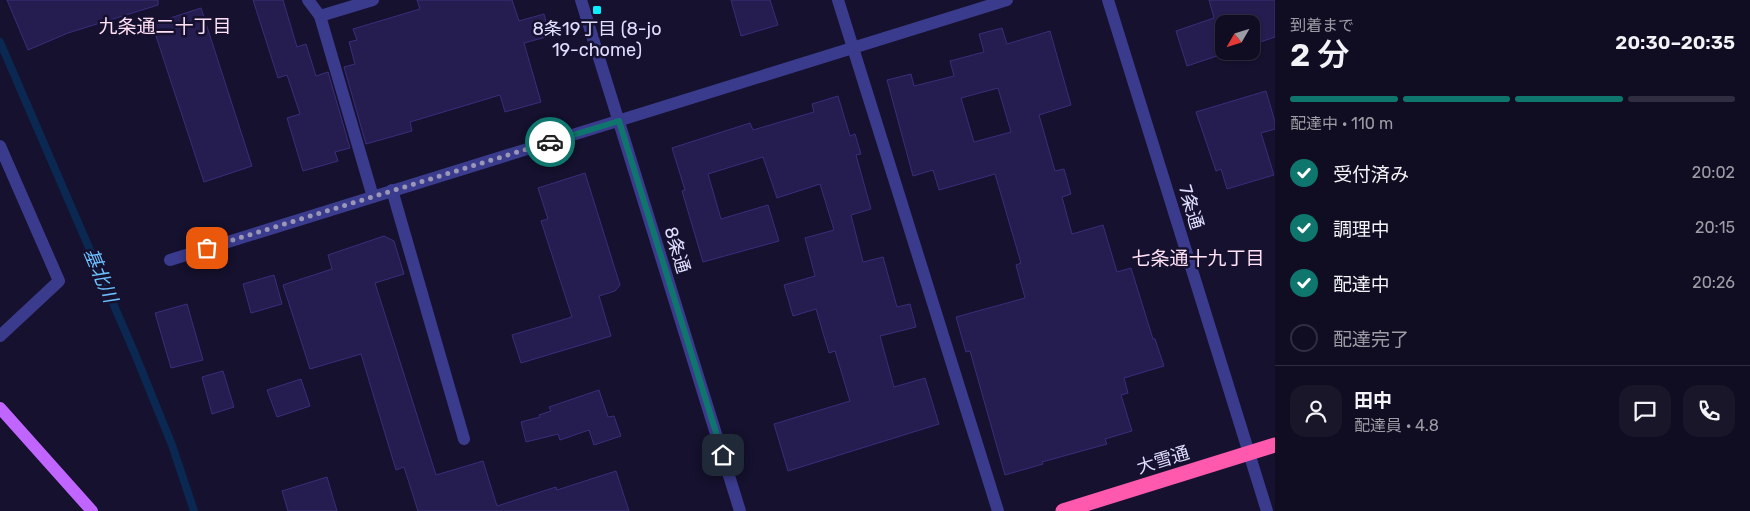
<!DOCTYPE html>
<html lang="ja">
<head>
<meta charset="utf-8">
<style>
  :root { --surface:#100d22; --page:#19162a; --text:#f1f3f6; --muted:#9c9ca5; --line:#302d40; --accent:#0f766e }
  body { margin:0; font-family:Rubik,"Noto Sans JP",sans-serif; background:var(--page); color:var(--text); height:100vh; display:flex; flex-direction:column; font-size:19px; white-space:nowrap }
  * { box-sizing:border-box; margin:0 }
  p { font-size:16px; color:var(--muted) }
  .icon { flex:none; width:28px; height:28px; fill:none; stroke:currentColor; stroke-width:2; stroke-linecap:round; stroke-linejoin:round }
  .map { position:relative; flex:1; overflow:hidden }
  .side { display:flex; flex-direction:column; background:var(--surface); width:475px }
  .side>* { flex:none }
  .needle { width:32px; rotate:231deg }
  .fabs { position:absolute; left:1215px; top:15px; display:grid; gap:10px }
  .fabs a { display:grid; place-items:center; width:45px; height:45px; border-radius:10px; background:var(--surface); box-shadow:0 1px 4px #0004,0 0 0 1px var(--line); font-size:25px }
  .pin { position:absolute; display:grid; place-items:center; width:42px; height:42px; color:#fff; margin:-21px; border-radius:10px; box-shadow:0 2px 8px #0006 }
  .courier { position:absolute; display:grid; place-items:center; width:50px; height:50px; margin:-25px; border:4px solid #0f766e; border-radius:50%; background:#fff; color:#222; box-shadow:0 1px 6px #0007 }
  .head em { font-style:normal; font-weight:600 }
  .head div { display:flex; flex-direction:column-reverse }
  .head { display:flex; align-items:center; justify-content:space-between; height:85px; padding:0 15px }
  h1 { font-size:32px; font-weight:600; line-height:38px }
  .bar { display:grid; grid-template-columns:repeat(4,1fr); gap:8px 5px; align-content:center; height:60px; padding:0 15px }
  .bar i { height:6px; border-radius:4px; background:var(--line) }
  .bar .current { background:var(--accent) }
  .bar p { grid-column:span 4 }
  .line { display:flex; align-items:center; gap:12px; padding:0 15px; border-top:1px solid var(--line) }
  .line div { flex:1 }
  .round { display:grid; place-items:center; flex:none; width:52px; height:52px; border-radius:15px; background:var(--page) }
  ol { padding:0 15px; list-style:none }
  li { display:flex; align-items:center; gap:15px; height:55px }
  li p { margin-inline-start:auto }
  li .icon { padding:5px; border-radius:50%; background:var(--accent); color:#fff; stroke-width:4 }
  li:last-child { color:var(--muted) }
  li i { width:28px; height:28px; border:2px solid var(--line); border-radius:50% }
  main { display:flex; flex:1; min-height:0 }
  .map>svg:first-child { display:block }
  .lines { fill:none; stroke-linecap:round; stroke-linejoin:round }
  .stream { stroke:#0b2852; stroke-width:8 }
  .building { fill:#251c4f; stroke:#3a2e7c; fill-rule:evenodd }
  .minor { stroke:#3b3b8e; stroke-width:12 }
  .major { stroke:#c065ff; stroke-width:12 }
  .highway { stroke:#ff59ae; stroke-width:15 }
  .done { stroke:#9996b6; stroke-width:5; stroke-dasharray:0 9 }
  .route { stroke:#0f766e; stroke-width:6 }
  .poi-dot { fill:#0aefff; stroke:#15112e; stroke-width:2 }
  .labels { text-anchor:middle; stroke-width:5; stroke-linejoin:round; paint-order:stroke }
  .poi-label { font-size:18px; fill:#e0deff; stroke:#15112e }
  .street-label { font-size:18px; fill:#e0deff; stroke:#15112e }
  .neighbourhood-label { font-size:19px; fill:#ffe0f5; stroke:#15112e }
  .water-label { font-size:19px; font-style:italic; fill:#6cc0ff; stroke:#15112e }
</style>
</head>
<body>
<main>
<div class="map">
<svg width="1275" height="511" viewBox="0 0 1275 511">
  <rect width="100%" height="100%" fill="#15112e"/>
  <g class="lines">
    <path class="stream" d="M0,42L135,354L172,445L194,511"/>
  </g>
  <g class="building">
    <path d="M7,0H158V5L68,33L28,50Z"/>
    <path d="M253,0H283L297,47L306,44L316,76L328,72L350,148L335,152L338,161L303,171L287,118L300,114L287,75L278,78Z"/>
    <path d="M417,0H512L519,21L544,14L550,36L524,43L541,102L505,112L500,95L410,122L412,131L366,144L344,67L355,64L349,42L357,40L353,29L420,9Z"/>
    <path d="M731,0H770L778,25L741,36Z"/>
    <path d="M1209,0H1275V37L1251,45V24H1224V51H1232L1187,66L1176,31L1214,18Z"/>
    <path d="M201,8L252,166L204,182L152,24Z"/>
    <path d="M1002,28L1007,44L1050,31L1071,105L1039,115L1055,171L1064,169L1071,194L1062,197L1072,234L1103,225L1117,272L1131,268L1153,339H1155L1164,366L1124,378L1128,393L1121,395L1132,431L1105,439L1107,444L1042,462L1043,464L1005,475L970,351L966,352L956,317L1025,298L1016,265L1021,263L995,174L939,190L933,170L913,176L887,80L911,74L914,86L954,76L950,61L984,52L979,34ZM998,88L1011,132L974,142L961,98Z"/>
    <path d="M1266,91L1275,122V129L1261,133L1274,175L1227,189L1221,169L1216,171L1196,112Z"/>
    <path d="M838,96L850,136L855,134L861,154L856,155L871,209L851,215L863,262L883,257L897,307L910,304L916,327L880,336L894,387L925,378L939,424L788,471L774,424L850,401L835,351L829,353L816,309L793,316L784,285L815,276L805,238L834,230L820,184L777,198L763,157L708,174L721,219L768,205L779,241L703,262L682,191L685,190L672,148L750,123L753,130L814,112L812,104Z"/>
    <path d="M585,173L620,285L615,291L599,296L611,336L521,363L512,335L572,317L541,221L548,219L538,188Z"/>
    <path d="M384,236L394,241L404,274L375,283L436,475L483,461L497,506L556,487L557,490L616,471L629,511H418L404,467L396,470L361,354L310,369L283,285L332,269L328,255Z"/>
    <path d="M274,275L282,304L251,313L243,284Z"/>
    <path d="M187,304L203,360L171,368L155,313Z"/>
    <path d="M223,371L234,407L212,414L202,377Z"/>
    <path d="M301,379L310,406L277,417L267,390Z"/>
    <path d="M599,390L608,417L614,416L621,436L594,445L589,430L560,440L558,434L526,442L521,422L540,417L539,415L551,411L549,407Z"/>
    <path d="M327,477L337,511H288L282,491Z"/>
  </g>
  <g class="lines">
    <g class="minor">
      <path d="M308,0L320,16L373,197"/>
      <path d="M581,0L740,511"/>
      <path d="M838,0L998,511"/>
      <path d="M1108,0L1267,511"/>
      <path d="M320,16L373,0"/>
      <path d="M0,146L59,281L0,336"/>
      <path d="M392,190L464,439"/>
      <path d="M170,260L1007,0"/>
    </g>
    <path class="major" d="M0,408L92,511"/>
    <path class="highway" d="M1063,511L1275,445"/>
  </g>
  <g class="lines">
    <path class="done" d="M207,248L550,142"/>
    <path class="route" d="M550,142L619,121L723,455"/>
  </g>
  <rect class="poi-dot" x="592" y="5" width="10" height="10" rx="2.5"/>
  <g class="labels">
    <g class="poi-label">
      <text x="597" y="35">8条19丁目 (8-jo<tspan x="597" dy="21">19-chome)</tspan></text>
    </g>
    <g class="street-label">
      <text transform="translate(1191 207) rotate(73)" y="6">7条通</text>
      <text transform="translate(677 250) rotate(73)" y="6">8条通</text>
      <text transform="translate(1163 460) rotate(-17)" y="6">大雪通</text>
    </g>
    <g class="neighbourhood-label">
      <text x="165" y="33">九条通二十丁目</text>
      <text x="1198" y="265">七条通十九丁目</text>
    </g>
    <g class="water-label">
      <text transform="translate(101 275) rotate(67)" y="7">基北川</text>
    </g>
  </g>
</svg>
<div class="fabs">
<a><svg class="needle" viewBox="-14 -14 28 28"><path d="M0-13l5 13h-10z" fill="#e53935"/><path d="M0 13l5-13h-10z" fill="#9c9ca5"/></svg></a>
</div>
<div class="pin" style="left:207px;top:248px;background:#ea580c"><svg class="icon" aria-label="bag" viewBox="0 0 24 24"><path d="M5 8h14l-1 12H6zM9 8a3 3 0 0 1 6 0"/></svg></div>
<div class="pin" style="left:723px;top:455px;background:#1f2937"><svg class="icon" aria-label="home" viewBox="0 0 24 24"><path d="M3 11l9-7 9 7M6 9v11h12V9"/></svg></div>
<div class="courier" style="left:550px;top:142px"><svg class="icon" aria-label="car" viewBox="0 0 24 24"><path d="M5 17H2v-5l4-1 3-4h7l3 4 3 1v5h-3M9 17h6M6 11h13"/><circle cx="7" cy="17" r="2"/><circle cx="17" cy="17" r="2"/></svg></div>
</div>
<section class="side">
<div class="head"><div><h1>2 分</h1><p>到着まで</p></div><em>20:30–20:35</em></div>
<div class="bar"><i class="current"></i><i class="current"></i><i class="current"></i><i></i><p>配達中 · 110 m</p></div>
<ol>
<li><svg class="icon" aria-label="check" viewBox="0 0 24 24"><path d="M5 12l5 5 9-10"/></svg>受付済み<p>20:02</p></li>
<li><svg class="icon" aria-label="check" viewBox="0 0 24 24"><path d="M5 12l5 5 9-10"/></svg>調理中<p>20:15</p></li>
<li><svg class="icon" aria-label="check" viewBox="0 0 24 24"><path d="M5 12l5 5 9-10"/></svg>配達中<p>20:26</p></li>
<li><i></i>配達完了</li>
</ol>
<div class="line" style="height:90px"><a class="round"><svg class="icon" aria-label="person" viewBox="0 0 24 24"><circle cx="12" cy="8" r="4"/><path d="M4 21q1-7 8-7t8 7"/></svg></a><div><b>田中</b><p>配達員 · 4.8</p></div><a class="round"><svg class="icon" aria-label="chat" viewBox="0 0 24 24"><path d="M4 5h16v11H9l-5 4z"/></svg></a><a class="round"><svg class="icon" aria-label="phone" viewBox="0 0 24 24"><path d="M5 4h4l2 5-3 2q2 4 5 5l2-3 5 2v4C11 20 4 13 5 4z"/></svg></a></div>
</section>
</main>
</body>
</html>
